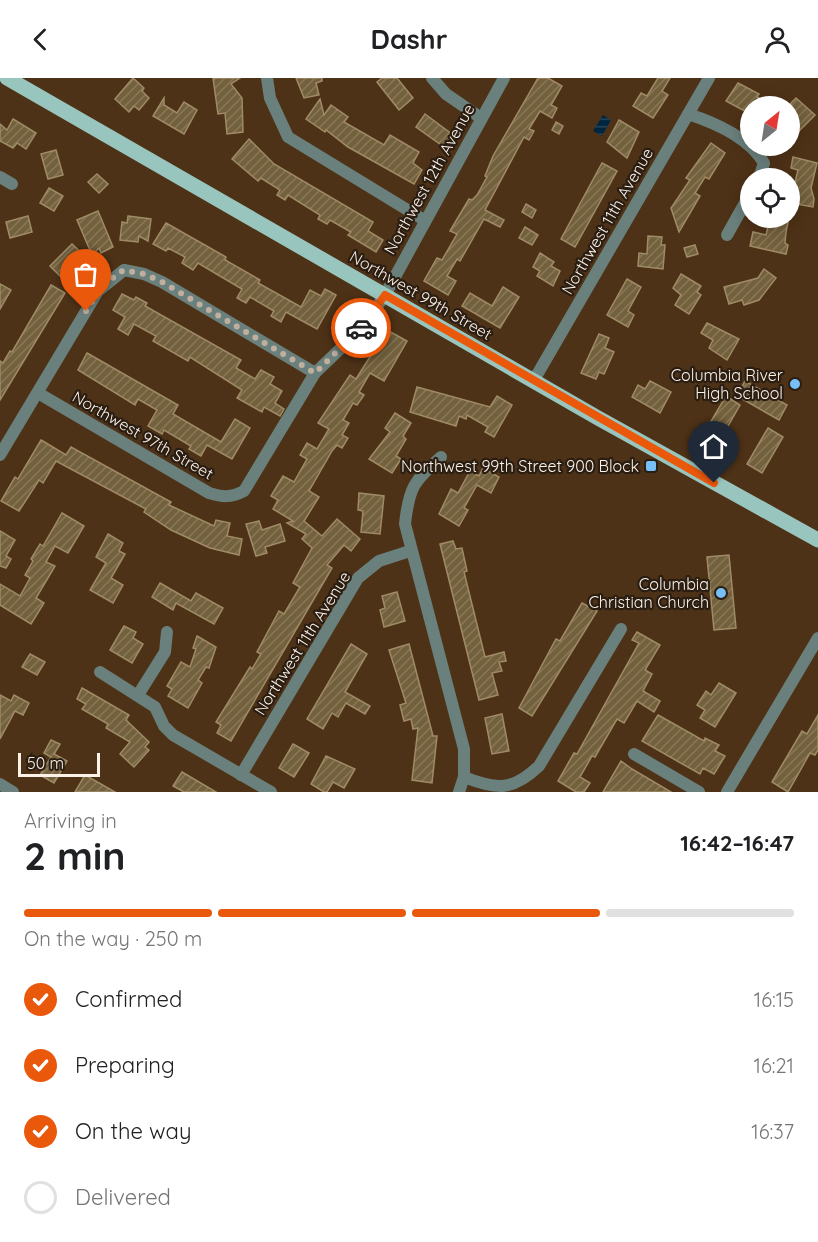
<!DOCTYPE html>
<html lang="en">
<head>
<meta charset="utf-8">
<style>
  :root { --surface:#fff; --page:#f6f6f6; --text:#202124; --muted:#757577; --line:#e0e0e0; --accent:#ea580c }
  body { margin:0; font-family:Quicksand,sans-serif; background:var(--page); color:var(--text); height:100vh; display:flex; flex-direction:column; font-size:22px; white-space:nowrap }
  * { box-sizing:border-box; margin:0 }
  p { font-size:20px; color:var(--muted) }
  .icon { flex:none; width:33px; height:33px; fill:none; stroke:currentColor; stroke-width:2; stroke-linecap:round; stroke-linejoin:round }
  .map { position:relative; height:714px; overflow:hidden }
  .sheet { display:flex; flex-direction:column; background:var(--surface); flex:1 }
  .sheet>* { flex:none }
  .needle { width:39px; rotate:30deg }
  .tools { position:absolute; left:740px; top:18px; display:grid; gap:12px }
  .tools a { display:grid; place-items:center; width:60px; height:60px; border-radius:50%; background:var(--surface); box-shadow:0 3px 15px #0003; font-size:30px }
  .scale { position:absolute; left:18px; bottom:15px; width:82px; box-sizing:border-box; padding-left:6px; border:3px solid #fdf2e8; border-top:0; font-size:16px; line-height:21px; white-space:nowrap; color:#fdf2e8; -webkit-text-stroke:4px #2a1d12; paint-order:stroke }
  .pin { position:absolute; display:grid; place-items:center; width:51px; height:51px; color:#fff; margin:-62px -26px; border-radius:50% 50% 50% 0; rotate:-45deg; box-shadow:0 0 6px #0007 }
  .pin .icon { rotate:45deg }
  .courier { position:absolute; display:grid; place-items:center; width:60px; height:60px; margin:-30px; border:4px solid #ea580c; border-radius:50%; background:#fff; color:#222; box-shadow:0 2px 8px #0007 }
  .summary em { font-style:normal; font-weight:700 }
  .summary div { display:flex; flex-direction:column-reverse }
  .summary { display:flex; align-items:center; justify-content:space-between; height:102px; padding:0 24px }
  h1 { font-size:39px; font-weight:700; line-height:45px }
  .bar { display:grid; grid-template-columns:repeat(4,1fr); gap:9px 6px; align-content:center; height:72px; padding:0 24px }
  .bar i { height:8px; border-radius:4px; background:var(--line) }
  .bar .selected { background:var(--accent) }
  .bar p { grid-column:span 4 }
  ol { padding:0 24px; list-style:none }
  li { display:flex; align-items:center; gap:18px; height:66px }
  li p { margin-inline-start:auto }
  li .icon { padding:6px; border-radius:50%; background:var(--accent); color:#fff; stroke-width:4 }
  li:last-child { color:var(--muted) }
  li i { width:33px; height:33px; border:3px solid var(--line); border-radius:50% }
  header { display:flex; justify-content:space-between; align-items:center; height:78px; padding:0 24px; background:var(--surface); font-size:27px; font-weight:700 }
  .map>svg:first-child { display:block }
  .water { fill:url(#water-rules) }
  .building { fill:url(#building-hatch); stroke:#9f8b66; stroke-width:1.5 }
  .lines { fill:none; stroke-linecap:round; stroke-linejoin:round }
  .minor { stroke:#6a807c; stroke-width:12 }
  .major { stroke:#98c5bd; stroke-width:15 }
  .done { stroke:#c0af9f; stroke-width:6; stroke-dasharray:0 10.8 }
  .route { stroke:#ea580c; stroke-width:8 }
  .poi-dot { fill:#77bff7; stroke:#2a1d12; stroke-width:2 }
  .labels { text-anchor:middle; stroke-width:4.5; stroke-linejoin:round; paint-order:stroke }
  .street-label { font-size:16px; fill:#fdf2e8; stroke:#2a1d12 }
  .poi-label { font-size:16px; fill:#fdf2e8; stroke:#2a1d12; text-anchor:end }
</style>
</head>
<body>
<header><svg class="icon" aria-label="back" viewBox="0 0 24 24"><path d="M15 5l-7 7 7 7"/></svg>Dashr<svg class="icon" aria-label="person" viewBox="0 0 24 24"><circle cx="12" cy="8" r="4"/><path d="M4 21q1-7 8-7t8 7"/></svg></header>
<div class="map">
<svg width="818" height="714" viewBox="0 0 818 714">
  <defs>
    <pattern id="water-rules" width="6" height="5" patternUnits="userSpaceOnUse" patternTransform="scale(1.5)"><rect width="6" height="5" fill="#00263f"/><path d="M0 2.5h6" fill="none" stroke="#26465b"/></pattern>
    <pattern id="building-hatch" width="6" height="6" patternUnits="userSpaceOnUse" patternTransform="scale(1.5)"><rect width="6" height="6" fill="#73603c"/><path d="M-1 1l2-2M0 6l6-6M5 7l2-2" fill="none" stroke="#887758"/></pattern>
  </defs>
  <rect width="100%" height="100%" fill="#4e3217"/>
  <path class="water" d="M603,37L611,42L602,58L593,53Z"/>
  <g class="building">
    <path d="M133,0L144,10L142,13L149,20L139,32L134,28L129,34L115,21Z"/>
    <path d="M213,0H240L231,6L242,20L243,54L227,56L225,35L218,36Z"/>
    <path d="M296,0H322V3L316,5L319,17L304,20Z"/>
    <path d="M382,0H397L413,20L399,32L377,4Z"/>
    <path d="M538,0H548L562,8L551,27L557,30L552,40L540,33L529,51L534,53L529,62L524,59L485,132L504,142L500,149L484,141L460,183L457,181L447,198L456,203L448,217L424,203L437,180L442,182L457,156L450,153L469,121L472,122L477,117L487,99L485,98L493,78Z"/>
    <path d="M658,0H670L662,13L668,17L653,40L633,28L641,15L647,18Z"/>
    <path d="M738,5L759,16L757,19L774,28H750V36L726,23Z"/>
    <path d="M164,20V27L177,35L184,24L197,32L184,56L153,38Z"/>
    <path d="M796,20L815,37L799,53L789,44V27Z"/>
    <path d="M320,21L324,37L331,27L348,39L344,44L384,67L390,57L419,74L413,85L422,92L414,106L348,69L326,52L325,54L306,41Z"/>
    <path d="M425,36L453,57L444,69L416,49Z"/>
    <path d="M13,41L36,55L26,71L17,65L13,70L0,63V46L7,52Z"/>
    <path d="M619,42L639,54L627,80L607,64Z"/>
    <path d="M556,44L563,48L559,56L552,52Z"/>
    <path d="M249,61L274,86L373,144L368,153L383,162L376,174L348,157L351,154L330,142L327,146L318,141L320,137L288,117L285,122L277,117L280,112L261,100L258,103L232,81Z"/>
    <path d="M711,65L725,75L709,101L705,99L695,115L700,118L679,154L671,130L690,102L686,100Z"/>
    <path d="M56,72L63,97L48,101L41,76Z"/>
    <path d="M793,79L817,85L811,110L814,121L813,129L790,125L798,92L791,90Z"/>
    <path d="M602,85L617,93L575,169L561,161Z"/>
    <path d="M97,96L108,106L99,115L88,104Z"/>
    <path d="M49,110L63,118L54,133L40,125Z"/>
    <path d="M526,126L536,132L532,140L522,134Z"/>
    <path d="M98,133L113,169L101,175L99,170L92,177L77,142Z"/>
    <path d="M28,138L32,154L10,160L6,144Z"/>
    <path d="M128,138L151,141L148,163L139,158L138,164L120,162L122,144L127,145Z"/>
    <path d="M770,140H789L786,154L785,165L788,167L786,176L750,168L753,154L766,157Z"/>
    <path d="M166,145L226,179L225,182L260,202L258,205L301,229L310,212L321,218L325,211L336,217L317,251L286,234L281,244L271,238L274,233L250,219L246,225L237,220L242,211L198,185L193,192L182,185L185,179L168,170L166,173L153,166Z"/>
    <path d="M525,149L538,157L532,167L519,160Z"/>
    <path d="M648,158L662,159L661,167H665L663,191L638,188L639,175L647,176Z"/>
    <path d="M72,166L88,181L76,193L72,188L61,199L50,188Z"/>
    <path d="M695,167L698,176L687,179L684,170Z"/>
    <path d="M540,175L554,184L551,188L560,193L553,208L537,198L540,193L533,189Z"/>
    <path d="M764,191L776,200L759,222L744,227L742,222L729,226L724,209L758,200Z"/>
    <path d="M681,196L701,208L697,214L701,217L689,236L675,227L681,217L673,210Z"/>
    <path d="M627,201L641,209L628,233L634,237L628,249L607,237Z"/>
    <path d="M0,206L11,212L0,231Z"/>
    <path d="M51,207L65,215L0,322V283L3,285L10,273L12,274Z"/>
    <path d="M503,209L519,219L500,250L462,228L470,215L492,228Z"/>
    <path d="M122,216L134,222L136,219L147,225L145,228L241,282L236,290L255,301L261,292L274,299L270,306L282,313L275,325L284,331L280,338L264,329L262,334L237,320L242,312L190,279L188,283L153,263L156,258L134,246L128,257L118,251L125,239L113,232Z"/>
    <path d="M707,245L739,261L727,282L709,270L713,262L701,255Z"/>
    <path d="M387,252L407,263L384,303L370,295L359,314L364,317L357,327L353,325L343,342L349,345L342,357L348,360L342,370L337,367L332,373L309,413L319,419L304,443L322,458L337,441L360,461L351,473L344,467L327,487L332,490L231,663L217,655L221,647L216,644L250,589L252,591L261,576L257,574L279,533L284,536L300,509L293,505L312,470L302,461L306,456L287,445L293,443L273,431L278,422L271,418L283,398L294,404L307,381L300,377L307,365L317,371L329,351L318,345L350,297L356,301Z"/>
    <path d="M599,256L609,260L605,270L614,274L604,296L599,294L596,301L581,295Z"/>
    <path d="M87,275L178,327L173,336L221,364L235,341L250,350L232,381L207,367L201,378L189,371L191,368L164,352L162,356L148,348L157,332L138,321L135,327L78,292Z"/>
    <path d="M650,303L671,314L660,335L632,319L638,307L645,311Z"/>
    <path d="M745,303L787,327L779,342L737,318Z"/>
    <path d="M417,309L490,329L497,318L512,327L494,359L485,354L488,349L467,337L466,341L459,338L456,348L410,334Z"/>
    <path d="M726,318L740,327L716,369L701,360Z"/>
    <path d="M395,335L411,345L403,358L406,361L396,378L401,381L392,395L369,381L390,354L385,350Z"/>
    <path d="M768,350L783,359L762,395L747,386Z"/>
    <path d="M41,362L66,377L71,369L171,424L169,427L214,448L216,442L230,445L227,458L242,461L239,477L210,470L171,452L144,434L146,431L56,383L43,405L39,402L19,433L1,423L15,399L18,401Z"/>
    <path d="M483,390L499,399L491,415L477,407L464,430L468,432L459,448L439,436L451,411L458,415L470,393L479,398Z"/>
    <path d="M359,415L384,418L380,456L361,454L363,433L358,432Z"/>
    <path d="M62,435L84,448L68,475L55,468L46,484L55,488L36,520L44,525L31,546L0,527V506L20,518L30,500L25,497L33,483L31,481L40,466L43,468Z"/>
    <path d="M259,443L262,452L280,446L285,463L265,469L267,475L256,478L246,446Z"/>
    <path d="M0,453L15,462L6,478L11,481L6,490L0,488Z"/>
    <path d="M108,456L123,465L119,473L125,476L111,500L123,507L113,525L90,512L106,485L96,479Z"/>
    <path d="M453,463L456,471L462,470L467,493L464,494L485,579L504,574L506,583L499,584L502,593L492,595L498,617L479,622L440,466Z"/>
    <path d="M729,477L736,550L714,552L707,479Z"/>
    <path d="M160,505L191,523L196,515L223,530L214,546L176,525L173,532L152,519Z"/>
    <path d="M397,514L405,543L384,549L380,532L385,530L382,518Z"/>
    <path d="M582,525L597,533L532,638L519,630L556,561L560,563Z"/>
    <path d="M124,548L136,554L133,560L143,566L132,585L110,572Z"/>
    <path d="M637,554L660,567L645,592L652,596L643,613L660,623L654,634L637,623L624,645L617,641L595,679L592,678L580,699L590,705L584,714H576L558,703L574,675L577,676L639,565L632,562Z"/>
    <path d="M197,558L216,569L209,590L206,589L198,602L202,605L188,630L168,618L172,611L167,608L181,584L190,589L196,571L193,570Z"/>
    <path d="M351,566L367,576L345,614L370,628L365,636L346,625L338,639L332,635L323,651L307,641Z"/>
    <path d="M409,566L433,658H437L432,705L412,702L418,650L413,651L411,641L404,643L400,627L406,625L389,572Z"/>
    <path d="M30,576L45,584L37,597L22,589Z"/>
    <path d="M719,605L736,615L715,649L700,640L705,632L697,627L706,613L711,617Z"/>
    <path d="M82,610L129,637L126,642L149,664L145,669L149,672L134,689L120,676L130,664L106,650L108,646L82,631L86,626L77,621Z"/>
    <path d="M0,617L11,623L14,617L29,625L23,637L15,633L0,661Z"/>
    <path d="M502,636L509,673L492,676L485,640Z"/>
    <path d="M658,637L704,663L705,660L719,667L715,673L725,678L714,696L703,690L700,696L642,663Z"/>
    <path d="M818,637V672L815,677L810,675L788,714L772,704L802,653L807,656Z"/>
    <path d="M51,662L60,666L54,676L67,683L54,705L40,697L51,679L44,675Z"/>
    <path d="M293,666L309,675L294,699L279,690Z"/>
    <path d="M326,678L355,691L344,710L333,704L327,714H324L311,706Z"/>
    <path d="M621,683L632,691L671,714H603Z"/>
    <path d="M182,694L216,714H184L173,708Z"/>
    <path d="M85,697L115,714H75Z"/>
  </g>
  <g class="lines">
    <g class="minor">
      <path d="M267,0L270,20L288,59L424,142"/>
      <path d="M432,0L446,16L481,40"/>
      <path d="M688,36C716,45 749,60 764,85L759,100"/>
      <path d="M0,99L12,106"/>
      <path d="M727,157L750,116"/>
      <path d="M534,302L709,0"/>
      <path d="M38,315L209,415C222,419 231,420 244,413L315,295L361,251L385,217L504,0"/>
      <path d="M0,377L98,213L124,192L144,196L162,204L315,295"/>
      <path d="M441,379C414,403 409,409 405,446L464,671V699"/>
      <path d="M100,594L155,629L164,648L173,657L271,714"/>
      <path d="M138,617L165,574L167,554"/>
      <path d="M634,676L699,714"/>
      <path d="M241,697L358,500L379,483L410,473"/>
      <path d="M0,706L13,714"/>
      <path d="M459,714L464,699C497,712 513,713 539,688L621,551"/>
      <path d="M727,714L818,560"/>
    </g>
    <path class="major" d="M7,0L598,340L818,462"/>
  </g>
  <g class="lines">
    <path class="done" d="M86,233C97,215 106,203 124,192L144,196L162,204L315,295L361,250"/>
    <path class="route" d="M361,250L385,217L714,405"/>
  </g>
  <g class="poi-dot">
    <circle cx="795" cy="306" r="6"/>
    <rect x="645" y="382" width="12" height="12" rx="3"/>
    <circle cx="721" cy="515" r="6"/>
  </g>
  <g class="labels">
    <g class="street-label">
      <text transform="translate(429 101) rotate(-61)" y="6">Northwest 12th Avenue</text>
      <text transform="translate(607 143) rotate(-60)" y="6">Northwest 11th Avenue</text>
      <text transform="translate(421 217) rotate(30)" y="6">Northwest 99th Street</text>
      <text transform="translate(143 357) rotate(30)" y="6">Northwest 97th Street</text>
      <text transform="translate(302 565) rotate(-58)" y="6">Northwest 11th Avenue</text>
    </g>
    <g class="poi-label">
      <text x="783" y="303">Columbia River<tspan x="783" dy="18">High School</tspan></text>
      <text x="639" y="394">Northwest 99th Street 900 Block</text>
      <text x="709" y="512">Columbia<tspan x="709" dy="18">Christian Church</tspan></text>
    </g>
  </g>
</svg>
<div class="tools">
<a><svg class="needle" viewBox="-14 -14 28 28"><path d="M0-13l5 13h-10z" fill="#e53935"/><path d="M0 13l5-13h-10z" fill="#757577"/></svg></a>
<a><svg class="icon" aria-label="locate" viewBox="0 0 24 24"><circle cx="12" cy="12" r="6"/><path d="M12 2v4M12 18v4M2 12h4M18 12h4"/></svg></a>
</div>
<div class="scale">50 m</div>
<div class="pin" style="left:86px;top:233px;background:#ea580c"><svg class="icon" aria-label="bag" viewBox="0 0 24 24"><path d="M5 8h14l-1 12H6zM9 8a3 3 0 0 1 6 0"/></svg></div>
<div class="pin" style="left:714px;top:405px;background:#1f2937"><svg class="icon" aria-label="home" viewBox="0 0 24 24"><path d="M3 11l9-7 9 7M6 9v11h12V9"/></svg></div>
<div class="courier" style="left:361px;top:250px"><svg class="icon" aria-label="car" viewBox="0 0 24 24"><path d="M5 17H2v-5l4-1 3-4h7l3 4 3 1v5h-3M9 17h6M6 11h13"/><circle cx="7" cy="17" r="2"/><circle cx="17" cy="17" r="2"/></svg></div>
</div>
<section class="sheet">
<div class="summary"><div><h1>2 min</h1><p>Arriving in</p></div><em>16:42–16:47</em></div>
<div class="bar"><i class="selected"></i><i class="selected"></i><i class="selected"></i><i></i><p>On the way · 250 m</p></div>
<ol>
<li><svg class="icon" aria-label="check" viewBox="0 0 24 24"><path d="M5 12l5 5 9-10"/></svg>Confirmed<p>16:15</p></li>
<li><svg class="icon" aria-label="check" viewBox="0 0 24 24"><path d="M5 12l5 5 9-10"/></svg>Preparing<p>16:21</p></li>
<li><svg class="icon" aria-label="check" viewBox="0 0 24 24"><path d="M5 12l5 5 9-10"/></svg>On the way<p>16:37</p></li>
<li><i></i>Delivered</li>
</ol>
</section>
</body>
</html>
